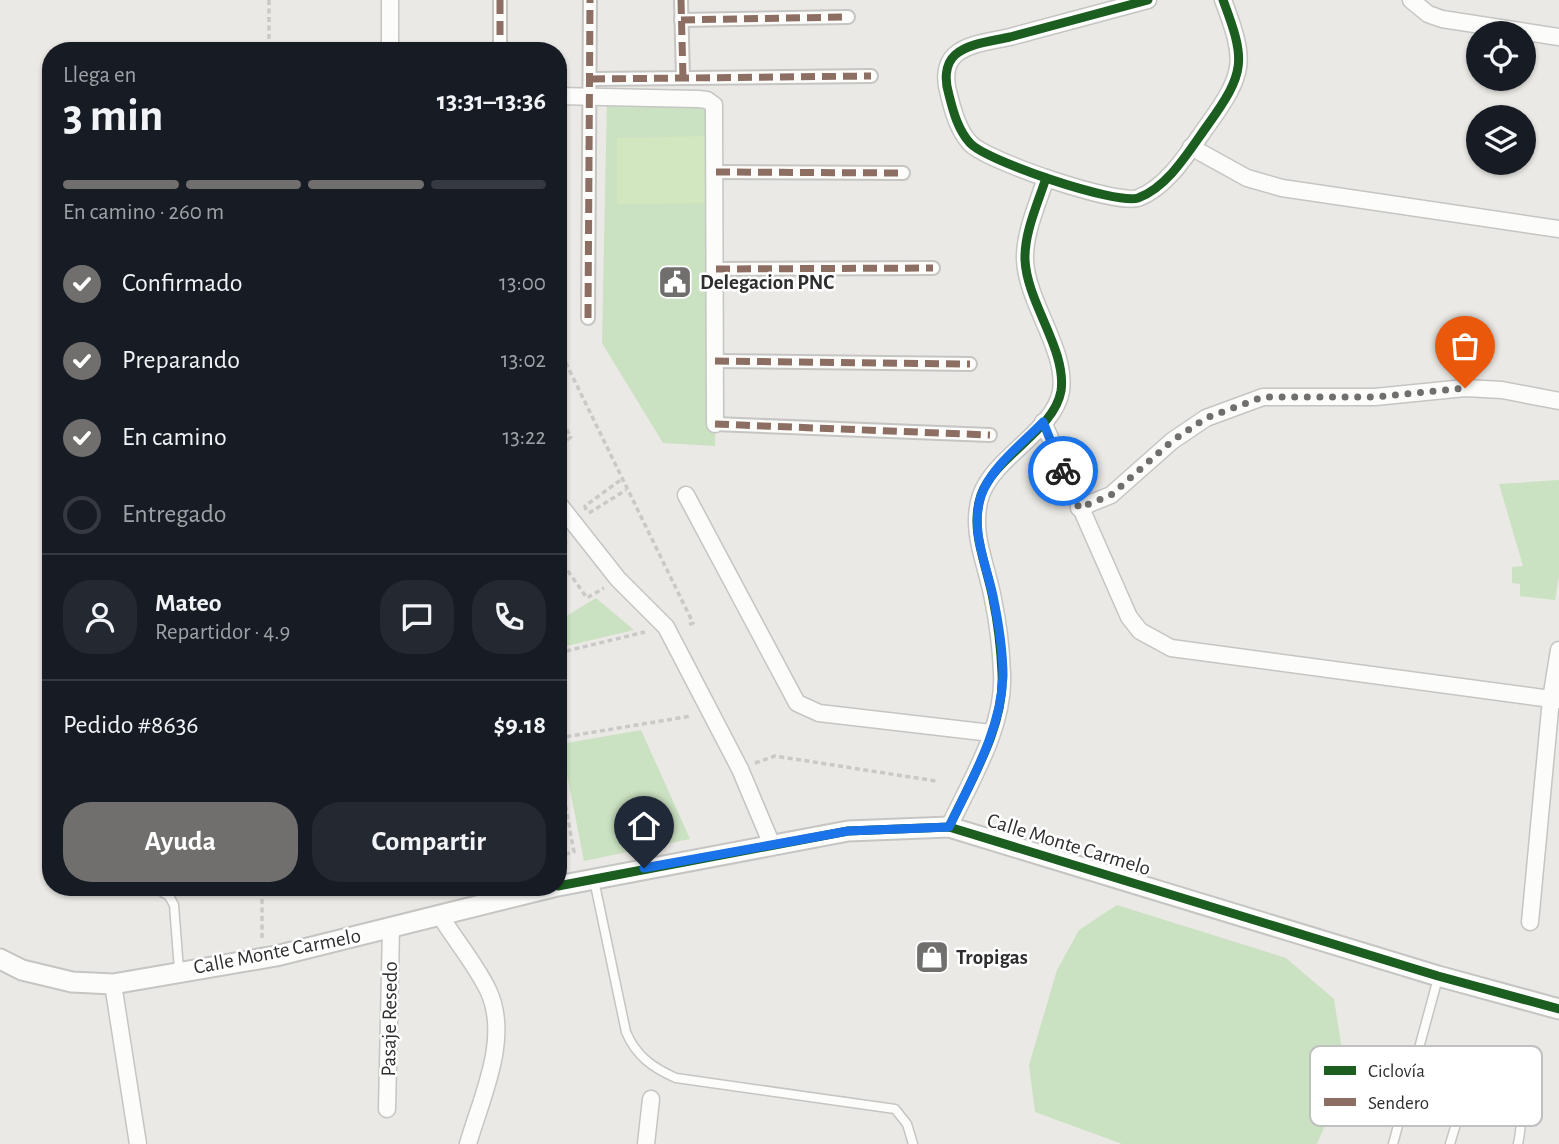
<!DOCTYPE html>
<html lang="es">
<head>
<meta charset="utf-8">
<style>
  :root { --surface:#171b24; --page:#242831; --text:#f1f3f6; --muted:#9ea1a6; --line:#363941; --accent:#706f6e }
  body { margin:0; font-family:"Alegreya Sans",sans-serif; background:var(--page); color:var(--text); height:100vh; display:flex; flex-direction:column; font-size:26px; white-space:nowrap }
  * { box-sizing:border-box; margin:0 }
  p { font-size:23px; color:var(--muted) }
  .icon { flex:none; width:38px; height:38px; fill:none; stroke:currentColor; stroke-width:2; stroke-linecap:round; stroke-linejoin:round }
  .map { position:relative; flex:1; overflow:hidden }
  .drawer { position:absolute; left:42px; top:42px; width:525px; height:854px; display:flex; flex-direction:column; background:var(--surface); border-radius:28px; box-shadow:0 2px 5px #0004 }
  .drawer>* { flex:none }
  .fabs { position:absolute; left:1466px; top:21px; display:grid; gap:14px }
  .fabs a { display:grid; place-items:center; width:70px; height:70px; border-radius:50%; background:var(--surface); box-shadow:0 2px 5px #0004; font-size:35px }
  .pin { position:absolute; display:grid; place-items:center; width:60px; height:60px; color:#fff; margin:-72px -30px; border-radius:50% 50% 50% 0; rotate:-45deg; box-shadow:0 0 7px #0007 }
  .pin .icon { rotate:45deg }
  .courier { position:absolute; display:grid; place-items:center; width:70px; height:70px; margin:-35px; border:5px solid #1a73e8; border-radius:50%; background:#fff; color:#222; box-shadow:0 2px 9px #0007 }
  .summary em { font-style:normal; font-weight:700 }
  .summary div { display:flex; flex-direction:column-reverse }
  .summary { display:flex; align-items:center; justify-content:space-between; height:119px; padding:0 21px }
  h1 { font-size:46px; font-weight:700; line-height:52px }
  .bar { display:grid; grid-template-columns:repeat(4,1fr); gap:10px 7px; align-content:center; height:84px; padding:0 21px }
  .bar i { height:9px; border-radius:5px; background:var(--line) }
  .bar .active { background:var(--accent) }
  .bar p { grid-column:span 4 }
  .line { display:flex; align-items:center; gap:18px; padding:0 21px; border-top:2px solid var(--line) }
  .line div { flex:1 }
  .round { display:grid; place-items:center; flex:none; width:74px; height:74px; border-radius:28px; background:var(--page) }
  ol { padding:0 21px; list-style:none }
  li { display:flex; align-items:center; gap:21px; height:77px }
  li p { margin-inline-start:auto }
  li .icon { padding:7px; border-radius:50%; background:var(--accent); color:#fff; stroke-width:4 }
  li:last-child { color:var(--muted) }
  li i { width:38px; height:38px; border:4px solid var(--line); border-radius:50% }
  .button { display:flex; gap:14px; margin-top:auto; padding:14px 21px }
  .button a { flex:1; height:80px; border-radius:28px; background:var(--accent); color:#fff; font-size:28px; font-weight:700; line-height:80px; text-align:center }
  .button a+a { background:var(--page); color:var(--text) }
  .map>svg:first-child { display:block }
  .green { fill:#cbe2c2 }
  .pitch { fill:#d2e6c0 }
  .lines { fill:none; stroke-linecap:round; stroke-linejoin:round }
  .service-casing { stroke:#c5c5c4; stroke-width:11 }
  .pedestrian-casing { stroke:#c5c5c4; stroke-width:16 }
  .minor-casing { stroke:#c5c5c4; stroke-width:19 }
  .tertiary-casing { stroke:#c5c5c4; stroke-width:23 }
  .path { stroke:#c9c9c8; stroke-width:3.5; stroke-dasharray:5 3.5; stroke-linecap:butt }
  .service { stroke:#fcfcfb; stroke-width:8 }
  .pedestrian { stroke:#fcfcfb; stroke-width:12 }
  .minor { stroke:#fcfcfb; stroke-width:16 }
  .tertiary { stroke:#fcfcfb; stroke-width:19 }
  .quiet { stroke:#8d6e63; stroke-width:7; stroke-dasharray:14 7; stroke-linecap:butt }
  .cycleway-casing { stroke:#fff; stroke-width:13 }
  .cycleway { stroke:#1b5e20; stroke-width:9 }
  .done { stroke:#706f6e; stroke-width:7; stroke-dasharray:0 12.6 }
  .route { stroke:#1a73e8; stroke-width:9 }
  .labels { text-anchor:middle; stroke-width:5; stroke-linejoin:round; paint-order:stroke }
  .poi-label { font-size:21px; font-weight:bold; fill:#2e2e2e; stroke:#fff; text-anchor:start }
  .street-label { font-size:21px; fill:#2e2e2e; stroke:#fff }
  .key { fill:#fff; stroke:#c0c0c0; stroke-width:2 }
  .key-label { font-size:19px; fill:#2e2e2e }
</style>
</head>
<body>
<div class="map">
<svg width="1559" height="1144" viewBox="0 0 1559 1144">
  <rect width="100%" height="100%" fill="#eae9e5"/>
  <g class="green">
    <path d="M607,97L707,100L716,129L715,446L663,443L602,343Z"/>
    <path d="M1559,480V576L1555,600L1520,596V584L1512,583V567L1523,566L1499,484Z"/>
    <path d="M596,598L634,630L558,648V621Z"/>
    <path d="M641,730L690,839L584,861L561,744Z"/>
    <path d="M1117,905L1286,958L1334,999L1343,1056L1337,1097L1317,1144H1122L1035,1112L1029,1065L1057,970L1079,930Z"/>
  </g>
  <path class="pitch" d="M711,136V203L617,204V138Z"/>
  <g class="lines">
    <g class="service-casing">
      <g id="service">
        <path d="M594,880L626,1032C636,1056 653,1068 676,1078L895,1109L907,1124L913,1144"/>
        <path d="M154,887L169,896L174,905L179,970"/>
        <path d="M1411,1070L1508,1095C1524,1110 1522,1124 1518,1144"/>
        <path d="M1393,1144L1438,978"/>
        <path d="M1450,1144L1468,1084"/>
      </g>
    </g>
    <g class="pedestrian-casing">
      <g id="pedestrian">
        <path d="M500,0V51"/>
        <path d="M681,0L683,78"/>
        <path d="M681,20L848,17"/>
        <path d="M591,79L871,76"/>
        <path d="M716,172L903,173"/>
        <path d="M716,269L933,268"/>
        <path d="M588,318L590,0"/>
        <path d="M715,361L970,364"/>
        <path d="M715,424L990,435"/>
      </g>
    </g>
    <g class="minor-casing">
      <g id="minor">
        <path d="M1148,0C1102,12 1056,25 1010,37C993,41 968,43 955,55C944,65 945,82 949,95C953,111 958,130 970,143C986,161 1116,205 1138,198C1168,187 1189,151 1207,126C1246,72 1246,61 1223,0"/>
        <path d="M1411,0L1428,14L1442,19L1559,37"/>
        <path d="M390,51V0"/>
        <path d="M558,96L698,99L707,100L714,105L715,424"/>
        <path d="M1191,147L1247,178L1282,188L1559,229"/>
        <path d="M1043,422L1129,617L1140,631L1171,648L1559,700"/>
        <path d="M686,495L797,703L819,713L991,733"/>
        <path d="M558,503L618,579L666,627L740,769L772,845"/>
        <path d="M1079,508L1111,495L1172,441L1206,418L1263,397H1375L1465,388L1502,390L1559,401"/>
        <path d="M949,827C971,780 1005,726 1002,673C1001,649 998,623 993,599C987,565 969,531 981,495C995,456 1054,431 1061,391C1067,350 1027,303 1025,260C1024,233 1038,203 1046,178"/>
        <path d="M441,917C456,941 476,965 488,990C511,1038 481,1098 468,1144"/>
        <path d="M1530,922L1551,699L1559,650"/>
        <path d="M113,984L138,1144"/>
        <path d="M387,1109L391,929"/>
        <path d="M646,1144L651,1099"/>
      </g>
    </g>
    <g class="tertiary-casing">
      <g id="tertiary">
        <path d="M558,886L848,831L949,827L1438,976L1559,1009"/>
        <path d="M0,959L22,970L72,982L113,984L276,956L553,887"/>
      </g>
    </g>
    <g class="path">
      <path d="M269,0V51"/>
      <path d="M562,355L693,623L686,626"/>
      <path d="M558,415L571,437L558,446"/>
      <path d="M586,510L585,506L622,479"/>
      <path d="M589,513L626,490"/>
      <path d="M558,548L567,541"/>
      <path d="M558,557L587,598L604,588"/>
      <path d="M558,653L645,632"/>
      <path d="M558,738L691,716"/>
      <path d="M755,763L775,756L936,781"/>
      <path d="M558,764L574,852L558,856"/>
      <path d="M262,938V887"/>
    </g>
    <use href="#service" class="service"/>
    <use href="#pedestrian" class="pedestrian"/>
    <use href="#minor" class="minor"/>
    <use href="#tertiary" class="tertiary"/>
    <g class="quiet">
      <path d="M500,0V51"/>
      <path d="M681,0L683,78"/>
      <path d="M681,20L848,17"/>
      <path d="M591,79L871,76"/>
      <path d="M716,172L903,173"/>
      <path d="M716,269L933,268"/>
      <path d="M588,318L590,0"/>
      <path d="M715,361L970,364"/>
      <path d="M715,424L990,435"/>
    </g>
    <g class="cycleway-casing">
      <g id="cycleway">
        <path d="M1148,0C1102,12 1056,25 1010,37C993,41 968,43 955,55C944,65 945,82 949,95C953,111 958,130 970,143C986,161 1116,205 1138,198C1168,187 1189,151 1207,126C1246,72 1246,61 1223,0"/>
        <path d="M949,827C971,780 1005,726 1002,673C1001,649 998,623 993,599C987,565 969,531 981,495C995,456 1054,431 1061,391C1067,350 1027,303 1025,260C1024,233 1038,203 1046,178"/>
        <path d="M558,886L848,831L949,827L1438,976L1559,1009"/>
      </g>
    </g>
    <use href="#cycleway" class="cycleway"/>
  </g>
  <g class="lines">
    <path class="done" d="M1063,471L1079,508L1111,495L1172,441L1206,418L1263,397H1375L1465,388"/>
    <path class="route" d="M644,868L848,831L949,827C972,779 1001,730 1003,676C1003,651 998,620 993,596C986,563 970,530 981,496C991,467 1022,444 1043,422L1063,471"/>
  </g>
  <defs>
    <g id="civic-square" transform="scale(1.75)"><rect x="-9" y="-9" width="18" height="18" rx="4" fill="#706f6e" stroke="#fff"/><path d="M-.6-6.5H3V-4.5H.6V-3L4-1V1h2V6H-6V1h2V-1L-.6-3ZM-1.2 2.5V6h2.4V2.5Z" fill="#fff"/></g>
    <g id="shop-square" transform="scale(1.75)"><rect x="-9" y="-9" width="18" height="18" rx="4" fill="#706f6e" stroke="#fff"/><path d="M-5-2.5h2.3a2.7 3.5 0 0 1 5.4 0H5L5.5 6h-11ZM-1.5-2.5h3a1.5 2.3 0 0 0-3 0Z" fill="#fff"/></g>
  </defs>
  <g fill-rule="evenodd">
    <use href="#civic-square" x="675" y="282"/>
    <use href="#shop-square" x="932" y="957"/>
  </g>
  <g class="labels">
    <g class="poi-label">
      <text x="700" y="289">Delegacion PNC</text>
      <text x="956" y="964">Tropigas</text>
    </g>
    <g class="street-label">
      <text transform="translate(1069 844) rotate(17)" y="7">Calle Monte Carmelo</text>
      <text transform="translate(277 951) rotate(-11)" y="7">Calle Monte Carmelo</text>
      <text transform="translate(389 1019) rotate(-89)" y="7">Pasaje Resedo</text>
    </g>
  </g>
  <rect x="1310" y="1046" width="232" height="80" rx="10" class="key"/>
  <rect x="1324" y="1066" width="32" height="9" fill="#1b5e20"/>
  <rect x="1324" y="1098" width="32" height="8" fill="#8d6e63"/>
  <g class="key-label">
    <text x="1368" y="1077">Ciclovía</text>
    <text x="1368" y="1109">Sendero</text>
  </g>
</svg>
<div class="fabs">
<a><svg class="icon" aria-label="locate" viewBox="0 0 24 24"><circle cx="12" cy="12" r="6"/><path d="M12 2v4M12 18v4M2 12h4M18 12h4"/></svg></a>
<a><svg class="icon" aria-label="layers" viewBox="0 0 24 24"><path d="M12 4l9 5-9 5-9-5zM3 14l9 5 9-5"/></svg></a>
</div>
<div class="pin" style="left:1465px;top:388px;background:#ea580c"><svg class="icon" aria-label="bag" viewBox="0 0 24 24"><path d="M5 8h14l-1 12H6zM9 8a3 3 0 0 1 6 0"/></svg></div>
<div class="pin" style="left:644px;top:868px;background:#1f2937"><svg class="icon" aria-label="home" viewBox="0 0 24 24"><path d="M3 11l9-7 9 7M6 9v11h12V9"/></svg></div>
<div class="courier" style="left:1063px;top:471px"><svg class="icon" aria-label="bike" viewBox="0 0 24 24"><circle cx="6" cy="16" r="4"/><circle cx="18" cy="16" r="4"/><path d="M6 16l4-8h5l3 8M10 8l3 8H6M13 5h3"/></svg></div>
<section class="drawer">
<div class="summary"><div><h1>3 min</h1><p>Llega en</p></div><em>13:31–13:36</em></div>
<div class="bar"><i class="active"></i><i class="active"></i><i class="active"></i><i></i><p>En camino · 260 m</p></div>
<ol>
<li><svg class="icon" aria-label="check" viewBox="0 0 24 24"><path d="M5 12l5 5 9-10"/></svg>Confirmado<p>13:00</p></li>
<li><svg class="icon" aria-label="check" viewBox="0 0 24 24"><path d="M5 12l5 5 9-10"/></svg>Preparando<p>13:02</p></li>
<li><svg class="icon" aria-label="check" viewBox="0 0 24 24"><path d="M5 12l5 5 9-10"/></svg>En camino<p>13:22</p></li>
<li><i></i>Entregado</li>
</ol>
<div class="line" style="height:126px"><a class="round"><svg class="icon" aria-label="person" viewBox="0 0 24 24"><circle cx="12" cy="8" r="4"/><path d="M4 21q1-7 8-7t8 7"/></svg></a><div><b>Mateo</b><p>Repartidor · 4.9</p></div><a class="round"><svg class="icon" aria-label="chat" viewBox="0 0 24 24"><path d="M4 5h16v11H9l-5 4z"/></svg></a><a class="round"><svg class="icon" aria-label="phone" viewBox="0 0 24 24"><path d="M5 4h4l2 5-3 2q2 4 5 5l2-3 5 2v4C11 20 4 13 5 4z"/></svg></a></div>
<div class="line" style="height:91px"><div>Pedido #8636</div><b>$9.18</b></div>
<div class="button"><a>Ayuda</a><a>Compartir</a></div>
</section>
</div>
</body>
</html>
